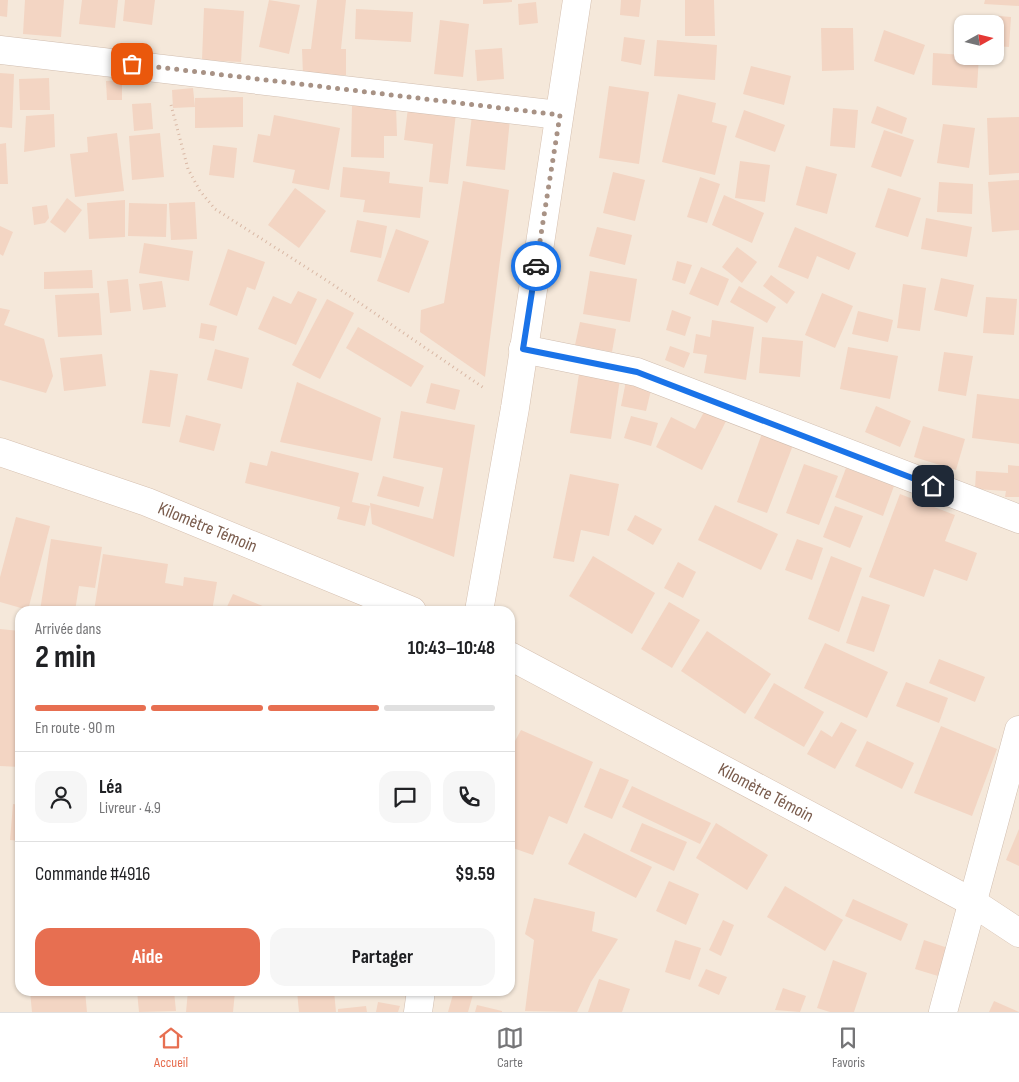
<!DOCTYPE html>
<html lang="fr">
<head>
<meta charset="utf-8">
<style>
  :root { --surface:#fff; --page:#f6f6f6; --text:#202124; --muted:#757577; --line:#e0e0e0; --accent:#e76f51 }
  body { margin:0; font-family:"Sofia Sans Condensed",sans-serif; background:var(--page); color:var(--text); height:100vh; display:flex; flex-direction:column; font-size:19px; white-space:nowrap }
  * { box-sizing:border-box; margin:0 }
  p { font-size:16px; color:var(--muted) }
  .icon { flex:none; width:28px; height:28px; fill:none; stroke:currentColor; stroke-width:2; stroke-linecap:round; stroke-linejoin:round }
  .map { position:relative; flex:1; overflow:hidden }
  .drawer { position:absolute; left:15px; top:606px; width:500px; height:390px; display:flex; flex-direction:column; background:var(--surface); border-radius:15px; box-shadow:0 1px 4px #0004 }
  .drawer>* { flex:none }
  .needle { width:32px; rotate:82deg }
  .fabs { position:absolute; left:954px; top:15px; display:grid; gap:10px }
  .fabs a { display:grid; place-items:center; width:50px; height:50px; border-radius:10px; background:var(--surface); box-shadow:0 1px 4px #0004; font-size:25px }
  .pin { position:absolute; display:grid; place-items:center; width:42px; height:42px; color:#fff; margin:-21px; border-radius:10px; box-shadow:0 2px 8px #0006 }
  .courier { position:absolute; display:grid; place-items:center; width:50px; height:50px; margin:-25px; border:4px solid #1a73e8; border-radius:50%; background:#fff; color:#222; box-shadow:0 1px 6px #0007 }
  .headline em { font-style:normal; font-weight:700 }
  .headline div { display:flex; flex-direction:column-reverse }
  .headline { display:flex; align-items:center; justify-content:space-between; height:85px; padding:0 20px }
  h1 { font-size:32px; font-weight:700; line-height:38px }
  .bar { display:grid; grid-template-columns:repeat(4,1fr); gap:8px 5px; align-content:center; height:60px; padding:0 20px }
  .bar i { height:6px; border-radius:4px; background:var(--line) }
  .bar .active { background:var(--accent) }
  .bar p { grid-column:span 4 }
  .line { display:flex; align-items:center; gap:12px; padding:0 20px; border-top:1px solid var(--line) }
  .line div { flex:1 }
  .round { display:grid; place-items:center; flex:none; width:52px; height:52px; border-radius:15px; background:var(--page) }
  .action { display:flex; gap:10px; margin-top:auto; padding:10px 20px }
  .action a { flex:1; height:58px; border-radius:15px; background:var(--accent); color:#fff; font-size:20px; font-weight:700; line-height:58px; text-align:center }
  .action a+a { background:var(--page); color:var(--text) }
  .menu { display:flex; justify-content:space-around; align-items:center; height:70px; border-top:1px solid var(--line); background:var(--surface); font-size:14px; color:var(--muted) }
  .menu a { display:grid; justify-items:center; gap:2px }
  .menu .active { color:var(--accent) }
  .map>svg:first-child { display:block }
  .residential { fill:#f5e8da; fill-rule:evenodd }
  .building { fill:#f3d5c3 }
  .lines { fill:none; stroke-linecap:round; stroke-linejoin:round }
  .minor-casing { stroke:#d1beb0; stroke-width:29 }
  .secondary-casing { stroke:#d6c0b0; stroke-width:29 }
  .path { stroke:#d9b8a5; stroke-width:3; stroke-dasharray:1 4; stroke-linecap:butt }
  .minor { stroke:#fff; stroke-width:28 }
  .secondary { stroke:#fff; stroke-width:28 }
  .done { stroke:#a89285; stroke-width:5; stroke-dasharray:0 9 }
  .route { stroke:#1a73e8; stroke-width:6 }
  .labels { text-anchor:middle; stroke-width:5; stroke-linejoin:round; paint-order:stroke }
  .street-label { font-size:18px; fill:#7a5c4d; stroke:#fffaf3 }
</style>
</head>
<body>
<div class="map">
<svg width="1019" height="1012" viewBox="0 0 1019 1012">
  <rect width="100%" height="100%" fill="#fdf6ec"/>
  <path class="residential" d="M0,0H1019V1012H0ZM962,24H995V56H962ZM20,611H510V991H20Z"/>
  <g class="building">
    <path d="M0,0H8L7,17L0,16Z"/>
    <path d="M25,0H64L61,37L23,34Z"/>
    <path d="M82,0H118L115,28L79,24Z"/>
    <path d="M125,0H155L152,25L123,21Z"/>
    <path d="M269,0L300,5L289,54L259,47Z"/>
    <path d="M317,0H346L341,49H346V75H303L302,49H311Z"/>
    <path d="M483,0H512V2L483,4Z"/>
    <path d="M621,0H641L639,17L620,15Z"/>
    <path d="M685,0H714L715,36H685Z"/>
    <path d="M985,0H1019V6L984,4Z"/>
    <path d="M536,2L538,23L519,25L518,4Z"/>
    <path d="M204,8L244,11L241,62L202,60Z"/>
    <path d="M356,9L413,12L411,42L355,39Z"/>
    <path d="M988,15L1011,17L1009,47L995,46V24H987Z"/>
    <path d="M440,20L469,24L463,77L434,74Z"/>
    <path d="M821,28H853L854,70L822,71Z"/>
    <path d="M884,30L925,45L914,75L874,61Z"/>
    <path d="M624,37L645,40L641,65L621,61Z"/>
    <path d="M657,40L717,45L715,80L654,76Z"/>
    <path d="M502,48L504,79L477,81L475,50Z"/>
    <path d="M933,53L979,56L977,88L932,85Z"/>
    <path d="M751,66L791,76L784,105L743,94Z"/>
    <path d="M0,73L14,74L12,128L0,127Z"/>
    <path d="M49,78L50,110H20L19,79Z"/>
    <path d="M122,80V100H107L106,81Z"/>
    <path d="M609,86L649,92L639,164L599,158Z"/>
    <path d="M193,88L195,107L173,108L172,90Z"/>
    <path d="M678,94L716,103L712,122L727,126L715,175L662,162Z"/>
    <path d="M243,97V127L195,128V98Z"/>
    <path d="M151,103L153,129L134,131L132,104Z"/>
    <path d="M352,106H396L397,136H384V158L351,157Z"/>
    <path d="M877,106L907,118L902,134L871,123Z"/>
    <path d="M408,108L456,113L448,184L429,182L433,144L404,140Z"/>
    <path d="M833,108L858,110L855,148L830,146Z"/>
    <path d="M744,110L785,125L775,152L735,137Z"/>
    <path d="M54,114L55,147L24,152L26,116Z"/>
    <path d="M274,115L340,128L329,190L292,183L295,170L253,162L258,134L270,136Z"/>
    <path d="M472,115L510,119L505,170L466,166Z"/>
    <path d="M1019,117V173L989,175L987,118Z"/>
    <path d="M943,124L975,128L969,168L937,163Z"/>
    <path d="M884,130L914,140L901,177L871,167Z"/>
    <path d="M117,133L124,191L75,197L70,154L88,152L87,137Z"/>
    <path d="M160,133L164,177L132,180L129,136Z"/>
    <path d="M6,143L8,184H0V144Z"/>
    <path d="M213,145L237,148L234,178L209,175Z"/>
    <path d="M740,161L770,165L765,202L735,198Z"/>
    <path d="M806,166L837,174L827,214L796,205Z"/>
    <path d="M343,167L390,172L389,183L423,187L420,218L363,212L365,200L340,197Z"/>
    <path d="M613,172L645,180L635,221L603,213Z"/>
    <path d="M700,177L720,184L707,223L687,217Z"/>
    <path d="M1019,180V230L992,232L988,182Z"/>
    <path d="M463,181L509,190L485,377L420,332L421,310L444,303Z"/>
    <path d="M939,182L973,184L972,214L937,212Z"/>
    <path d="M295,188L326,211L299,248L268,225Z"/>
    <path d="M888,188L921,198L908,237L875,227Z"/>
    <path d="M724,195L764,213L752,243L712,225Z"/>
    <path d="M67,198L82,210L65,233L50,222Z"/>
    <path d="M125,200V237L89,239L87,203Z"/>
    <path d="M195,202L197,239L171,240L169,203Z"/>
    <path d="M129,203L167,204L166,237L128,236Z"/>
    <path d="M47,205L49,218L45,223L34,225L32,207Z"/>
    <path d="M926,218L972,227L967,257L921,249Z"/>
    <path d="M357,220L387,226L381,258L350,252Z"/>
    <path d="M0,226L13,232L3,256L0,254Z"/>
    <path d="M597,227L632,235L625,265L589,256Z"/>
    <path d="M795,227L856,253L849,270L817,256L808,279L778,267Z"/>
    <path d="M396,229L429,241L409,293L377,281Z"/>
    <path d="M144,243L193,251L189,281L139,273Z"/>
    <path d="M737,247L757,262L742,283L722,267Z"/>
    <path d="M228,249L265,262L255,290L247,287L237,316L209,305Z"/>
    <path d="M677,261L692,265L685,284L672,280Z"/>
    <path d="M701,267L729,279L718,306L689,294Z"/>
    <path d="M92,270L93,288L44,289V272Z"/>
    <path d="M590,271L637,279L630,322L583,314Z"/>
    <path d="M771,275L795,292L787,304L763,286Z"/>
    <path d="M941,278L974,285L967,317L934,310Z"/>
    <path d="M128,279L131,311L110,313L107,281Z"/>
    <path d="M162,281L166,307L143,310L139,284Z"/>
    <path d="M903,284L926,288L920,331L897,328Z"/>
    <path d="M739,286L776,307L767,323L730,302Z"/>
    <path d="M298,291L317,299L296,345L258,329L273,296L291,304Z"/>
    <path d="M99,293L102,335L58,337L55,295Z"/>
    <path d="M822,293L853,306L835,348L805,335Z"/>
    <path d="M986,297L1017,299L1014,335L983,333Z"/>
    <path d="M327,299L354,313L320,379L292,365Z"/>
    <path d="M0,308L10,310L4,325L44,339L53,376L46,393L0,380Z"/>
    <path d="M672,310L691,317L685,336L666,330Z"/>
    <path d="M858,311L893,320L888,342L852,334Z"/>
    <path d="M712,320L754,327L746,380L704,373L707,355L693,353L696,334L710,337Z"/>
    <path d="M580,322L616,329L612,352L575,345Z"/>
    <path d="M201,323L217,326L214,341L199,338Z"/>
    <path d="M358,327L424,366L411,387L346,348Z"/>
    <path d="M762,337L803,341L800,377L759,373Z"/>
    <path d="M670,346L690,353L684,368L665,360Z"/>
    <path d="M848,347L898,356L890,399L840,389Z"/>
    <path d="M215,349L249,358L242,389L207,380Z"/>
    <path d="M944,352L973,356L966,396L938,391Z"/>
    <path d="M102,354L106,386L64,391L60,358Z"/>
    <path d="M150,370L178,374L170,427L142,423Z"/>
    <path d="M579,374L620,379L611,439L570,433Z"/>
    <path d="M626,381L652,386L646,411L621,406Z"/>
    <path d="M297,382L381,418L372,461L280,442Z"/>
    <path d="M431,383L460,390L455,410L426,403Z"/>
    <path d="M977,394L1019,399V444L972,438Z"/>
    <path d="M876,406L911,421L900,447L865,432Z"/>
    <path d="M705,410L726,421L702,470L656,447L671,417L695,429Z"/>
    <path d="M401,411L475,425L454,557L372,524L370,503L433,519L443,468L393,458Z"/>
    <path d="M186,415L221,424L214,451L179,442Z"/>
    <path d="M631,416L658,423L651,446L624,438Z"/>
    <path d="M923,426L965,439L956,470L914,457Z"/>
    <path d="M764,428L795,440L767,513L737,502Z"/>
    <path d="M271,451L359,473L352,502L370,506L365,526L337,519L340,507L245,483L250,462L267,466Z"/>
    <path d="M804,464L838,476L819,525L786,513Z"/>
    <path d="M1008,465L1019,466V497H1005L1006,491L975,489L976,471L1008,473Z"/>
    <path d="M846,468L894,486L883,516L835,497Z"/>
    <path d="M570,474L619,484L609,536L581,530L574,562L553,558Z"/>
    <path d="M383,476L424,487L419,507L377,496Z"/>
    <path d="M900,494L955,515L945,541L977,553L967,581L934,569L924,597L869,577Z"/>
    <path d="M715,505L778,534L761,570L698,540Z"/>
    <path d="M835,506L863,516L850,548L823,537Z"/>
    <path d="M635,515L662,529L653,545L627,530Z"/>
    <path d="M16,517L50,526L28,610L0,602V577Z"/>
    <path d="M51,539L102,547L95,588L79,586L75,611H40Z"/>
    <path d="M797,539L823,548L812,580L785,570Z"/>
    <path d="M103,554L168,564L165,583L183,586L184,577L217,582L212,611H94Z"/>
    <path d="M593,556L655,593L632,634L569,596Z"/>
    <path d="M831,556L862,568L839,632L808,619Z"/>
    <path d="M678,562L696,572L683,598L664,588Z"/>
    <path d="M233,594L275,611H225Z"/>
    <path d="M862,596L890,605L874,652L846,643Z"/>
    <path d="M669,602L700,620L672,668L641,649Z"/>
    <path d="M0,629L20,631V767L0,766Z"/>
    <path d="M707,631L771,674L745,714L681,671Z"/>
    <path d="M825,643L888,672L867,718L804,688Z"/>
    <path d="M939,659L985,677L975,702L929,683Z"/>
    <path d="M906,682L948,698L939,723L896,706Z"/>
    <path d="M774,683L824,712L804,747L754,718Z"/>
    <path d="M841,722L857,730L835,769L807,754L821,730L832,737Z"/>
    <path d="M941,726L997,749L972,816L914,793Z"/>
    <path d="M521,730L593,762L567,824L549,816L533,855L510,847V750Z"/>
    <path d="M867,741L914,763L902,789L855,766Z"/>
    <path d="M600,768L629,780L612,819L584,807Z"/>
    <path d="M632,786L711,823L700,844L622,807Z"/>
    <path d="M13,804L20,805V841L10,840Z"/>
    <path d="M642,823L687,842L674,871L630,851Z"/>
    <path d="M716,823L768,855L747,890L696,858Z"/>
    <path d="M1019,829V866L1006,860Z"/>
    <path d="M584,833L652,867L636,898L568,864Z"/>
    <path d="M669,881L699,894L686,925L656,911Z"/>
    <path d="M785,886L843,920L825,951L767,917Z"/>
    <path d="M534,898L595,912L592,931L618,939L591,982L577,1012L525,1011L534,940L525,934Z"/>
    <path d="M853,899L908,924L901,941L845,916Z"/>
    <path d="M723,920L734,925L721,956L709,950Z"/>
    <path d="M675,940L701,948L690,980L665,972Z"/>
    <path d="M924,940L948,948L938,976L915,969Z"/>
    <path d="M833,960L867,973L854,1012H830L817,1008Z"/>
    <path d="M706,969L727,977L719,995L698,986Z"/>
    <path d="M599,979L630,989L622,1012H588Z"/>
    <path d="M783,988L806,996L800,1012L775,1010Z"/>
    <path d="M30,991H85L87,1012H32Z"/>
    <path d="M137,991H174L176,1011L139,1012Z"/>
    <path d="M188,991L235,992L233,1012H186Z"/>
    <path d="M297,991H334L336,1012H299Z"/>
    <path d="M454,991H474L468,1012H448Z"/>
    <path d="M994,1001L1019,1012H989Z"/>
    <path d="M378,1002L400,1006L398,1012H376Z"/>
    <path d="M477,1005L502,1011V1012H475Z"/>
    <path d="M366,1006L367,1012H338V1009Z"/>
  </g>
  <g class="lines">
    <g class="minor-casing">
      <g id="minor">
        <path d="M0,50L559,115"/>
        <path d="M523,349L637,372L1019,519"/>
        <path d="M418,1012L421,991"/>
        <path d="M943,1012L1019,730"/>
      </g>
    </g>
    <g class="secondary-casing">
      <g id="secondary">
        <path id="s1" d="M0,452L147,502L412,611"/>
        <path d="M479,611L515,408L577,0"/>
        <path id="s2" d="M510,656L972,902L1019,933"/>
      </g>
    </g>
    <path class="path" d="M171,105L188,169L200,191L215,209L329,282L484,388"/>
    <use href="#minor" class="minor"/>
    <use href="#secondary" class="secondary"/>
  </g>
  <g class="lines">
    <path class="done" d="M132,64L560,115L536,266"/>
    <path class="route" d="M536,266L523,349L637,372L933,486"/>
  </g>
  <g class="labels">
    <g class="street-label">
      <text dy="6" stroke="none"><textPath href="#s1" startOffset="221">Kilomètre Témoin</textPath></text>
      <text dy="6" stroke="none"><textPath href="#s2" startOffset="290">Kilomètre Témoin</textPath></text>
    </g>
  </g>
</svg>
<div class="fabs">
<a><svg class="needle" viewBox="-14 -14 28 28"><path d="M0-13l5 13h-10z" fill="#e53935"/><path d="M0 13l5-13h-10z" fill="#757577"/></svg></a>
</div>
<div class="pin" style="left:132px;top:64px;background:#ea580c"><svg class="icon" aria-label="bag" viewBox="0 0 24 24"><path d="M5 8h14l-1 12H6zM9 8a3 3 0 0 1 6 0"/></svg></div>
<div class="pin" style="left:933px;top:486px;background:#1f2937"><svg class="icon" aria-label="home" viewBox="0 0 24 24"><path d="M3 11l9-7 9 7M6 9v11h12V9"/></svg></div>
<div class="courier" style="left:536px;top:266px"><svg class="icon" aria-label="car" viewBox="0 0 24 24"><path d="M5 17H2v-5l4-1 3-4h7l3 4 3 1v5h-3M9 17h6M6 11h13"/><circle cx="7" cy="17" r="2"/><circle cx="17" cy="17" r="2"/></svg></div>
<section class="drawer">
<div class="headline"><div><h1>2 min</h1><p>Arrivée dans</p></div><em>10:43–10:48</em></div>
<div class="bar"><i class="active"></i><i class="active"></i><i class="active"></i><i></i><p>En route · 90 m</p></div>
<div class="line" style="height:90px"><a class="round"><svg class="icon" aria-label="person" viewBox="0 0 24 24"><circle cx="12" cy="8" r="4"/><path d="M4 21q1-7 8-7t8 7"/></svg></a><div><b>Léa</b><p>Livreur · 4.9</p></div><a class="round"><svg class="icon" aria-label="chat" viewBox="0 0 24 24"><path d="M4 5h16v11H9l-5 4z"/></svg></a><a class="round"><svg class="icon" aria-label="phone" viewBox="0 0 24 24"><path d="M5 4h4l2 5-3 2q2 4 5 5l2-3 5 2v4C11 20 4 13 5 4z"/></svg></a></div>
<div class="line" style="height:65px"><div>Commande #4916</div><b>$9.59</b></div>
<div class="action"><a>Aide</a><a>Partager</a></div>
</section>
</div>
<nav class="menu">
<a class="active"><svg class="icon" aria-label="home" viewBox="0 0 24 24"><path d="M3 11l9-7 9 7M6 9v11h12V9"/></svg>Accueil</a>
<a><svg class="icon" aria-label="map" viewBox="0 0 24 24"><path d="M3 6l6-2 6 2 6-2v14l-6 2-6-2-6 2zM9 4v14M15 6v14"/></svg>Carte</a>
<a><svg class="icon" aria-label="saved" viewBox="0 0 24 24"><path d="M7 4h10v16l-5-4-5 4z"/></svg>Favoris</a>
</nav>
</body>
</html>
